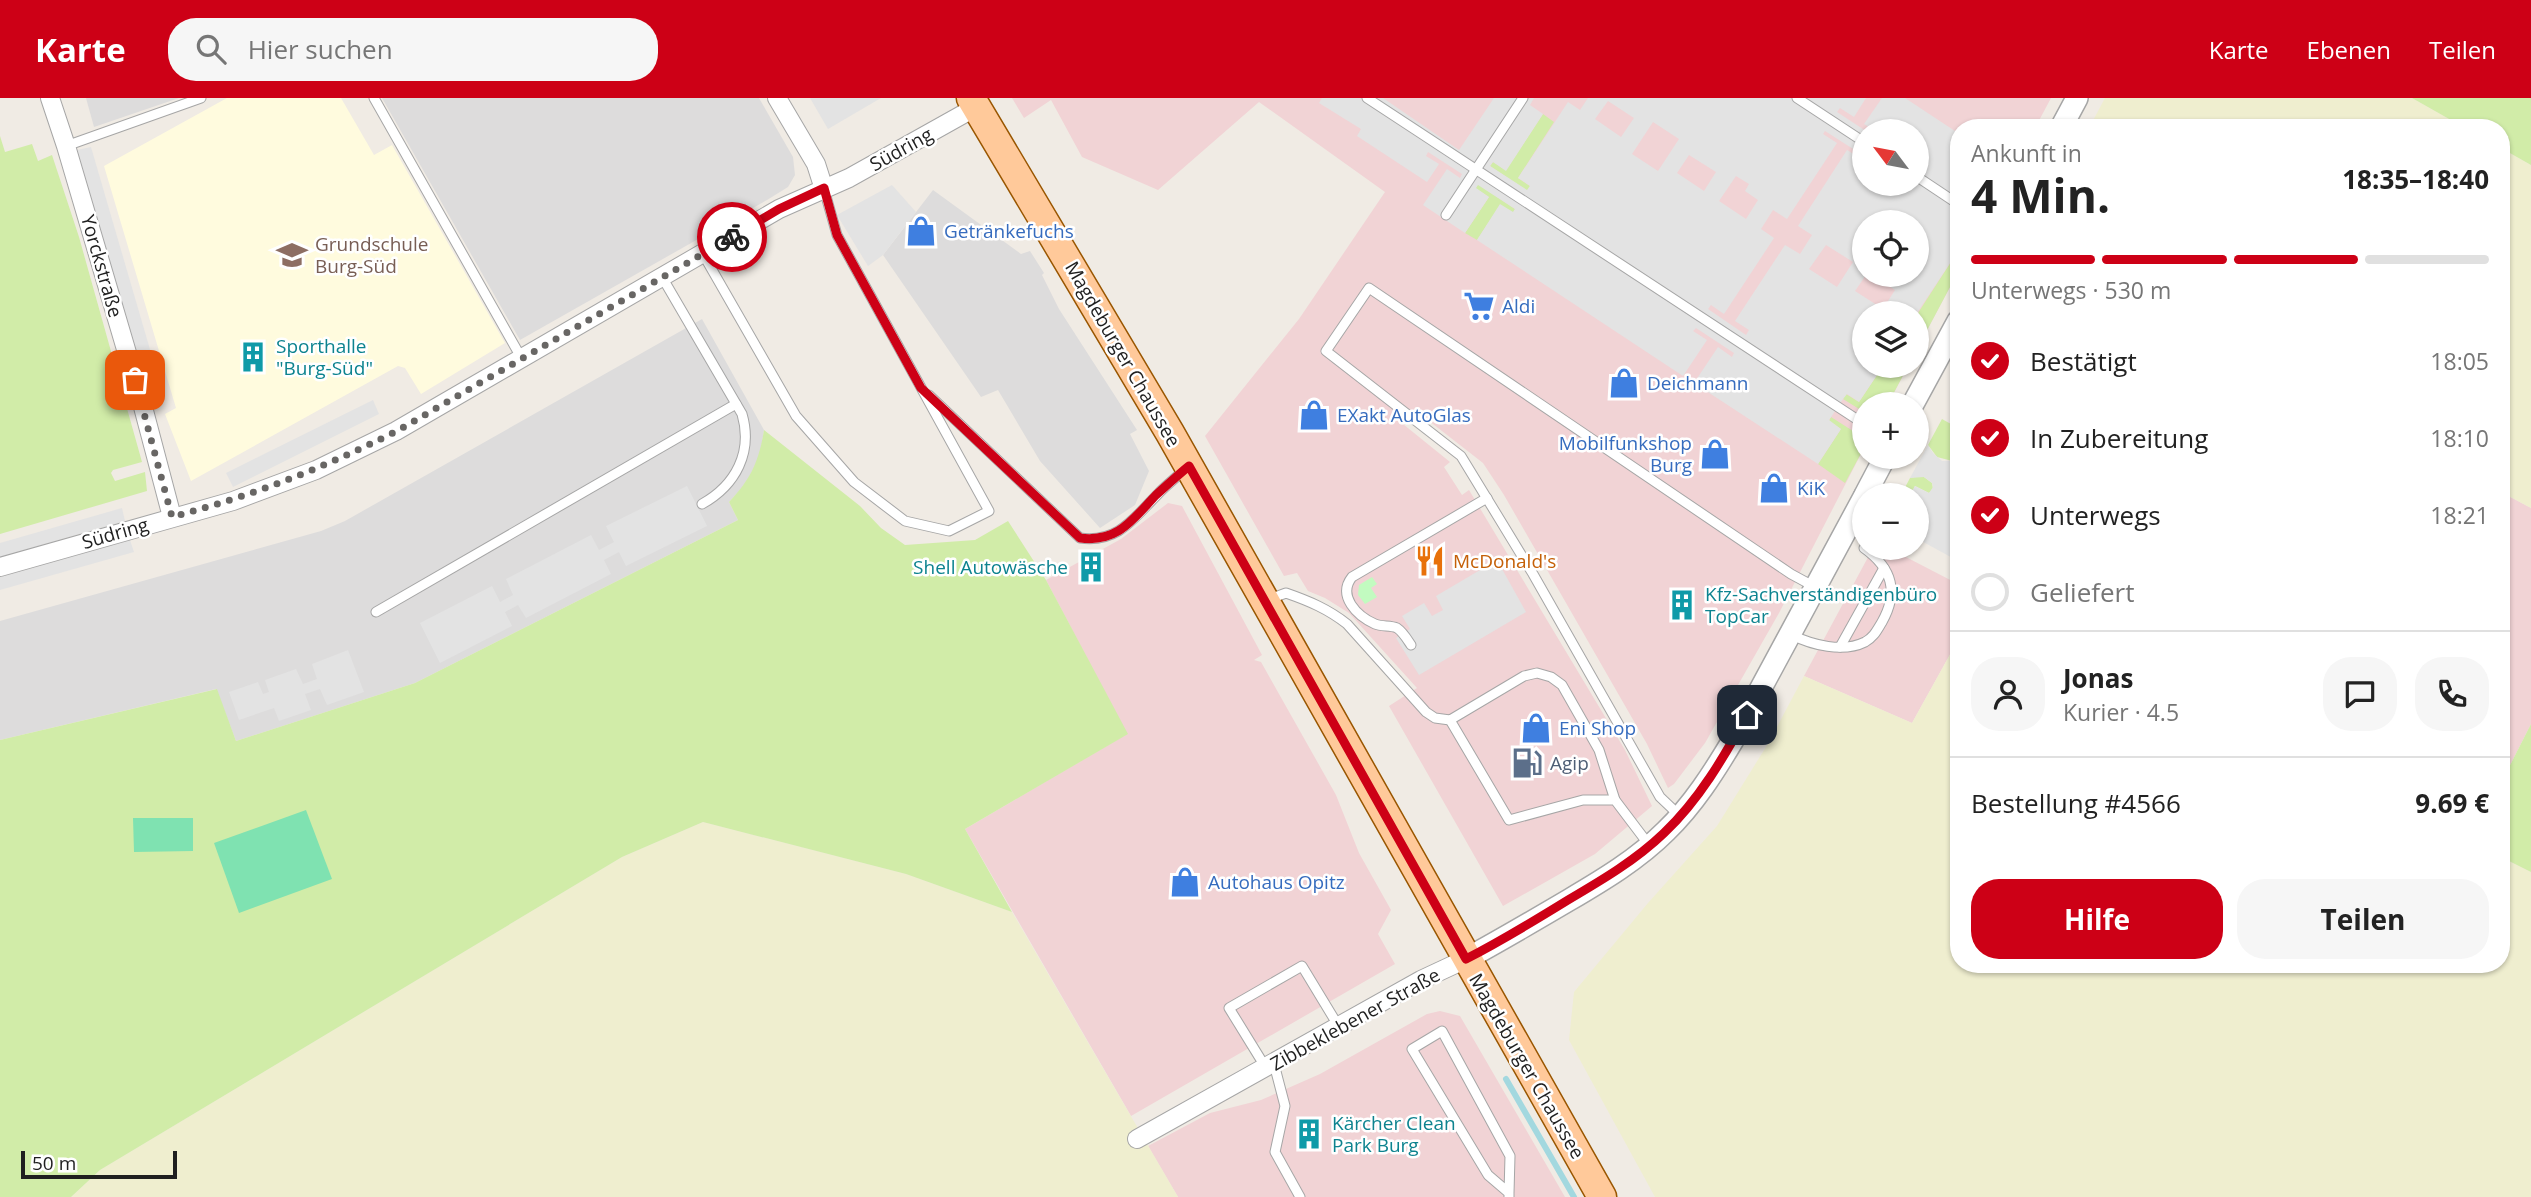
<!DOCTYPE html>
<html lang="de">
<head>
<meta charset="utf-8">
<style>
  :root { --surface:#fff; --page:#f6f6f6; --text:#222; --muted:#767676; --line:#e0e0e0; --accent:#cd0016 }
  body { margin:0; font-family:"Open Sans",sans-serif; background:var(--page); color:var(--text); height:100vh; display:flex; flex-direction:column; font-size:26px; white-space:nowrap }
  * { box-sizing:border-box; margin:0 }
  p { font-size:23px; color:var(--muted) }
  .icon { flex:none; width:38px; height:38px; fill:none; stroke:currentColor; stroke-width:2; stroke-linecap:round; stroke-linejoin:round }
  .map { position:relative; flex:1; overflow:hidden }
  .sheet { position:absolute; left:1950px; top:21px; width:560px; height:854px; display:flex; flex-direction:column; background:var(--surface); border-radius:28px; box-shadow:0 2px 5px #0004 }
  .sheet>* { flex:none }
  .needle { width:46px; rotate:302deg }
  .tools { position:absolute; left:1852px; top:21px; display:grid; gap:14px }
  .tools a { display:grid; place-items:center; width:77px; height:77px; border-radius:50%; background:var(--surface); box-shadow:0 2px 5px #0004; font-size:35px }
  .scale { position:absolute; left:21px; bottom:18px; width:156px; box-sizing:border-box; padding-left:7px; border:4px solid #1f1f1f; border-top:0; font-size:19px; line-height:24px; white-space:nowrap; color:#1f1f1f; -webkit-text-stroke:5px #fff; paint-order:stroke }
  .pin { position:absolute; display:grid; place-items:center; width:60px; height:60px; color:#fff; margin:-30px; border-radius:14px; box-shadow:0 4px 10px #0006 }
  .courier { position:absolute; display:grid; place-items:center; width:70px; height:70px; margin:-35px; border:5px solid #cd0016; border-radius:50%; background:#fff; color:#222; box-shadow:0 2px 9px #0007 }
  .summary em { font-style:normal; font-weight:700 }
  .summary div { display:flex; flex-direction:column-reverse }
  .summary { display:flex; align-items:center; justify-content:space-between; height:119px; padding:0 21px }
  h1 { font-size:46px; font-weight:700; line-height:52px }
  .bar { display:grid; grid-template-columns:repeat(4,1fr); gap:10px 7px; align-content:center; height:84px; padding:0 21px }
  .bar i { height:9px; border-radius:5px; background:var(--line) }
  .bar .selected { background:var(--accent) }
  .bar p { grid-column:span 4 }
  .line { display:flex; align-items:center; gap:18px; padding:0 21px; border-top:2px solid var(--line) }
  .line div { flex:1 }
  .round { display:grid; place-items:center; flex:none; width:74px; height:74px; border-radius:28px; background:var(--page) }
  ol { padding:0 21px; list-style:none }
  li { display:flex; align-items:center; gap:21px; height:77px }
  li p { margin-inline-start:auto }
  li .icon { padding:7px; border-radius:50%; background:var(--accent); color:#fff; stroke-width:4 }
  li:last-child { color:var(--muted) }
  li i { width:38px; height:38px; border:4px solid var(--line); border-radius:50% }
  .primary-button { display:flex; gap:14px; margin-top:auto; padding:14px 21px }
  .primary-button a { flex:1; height:80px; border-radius:28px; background:var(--accent); color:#fff; font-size:28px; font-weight:700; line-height:80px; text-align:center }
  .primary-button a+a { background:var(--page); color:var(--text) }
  header { display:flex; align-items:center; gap:42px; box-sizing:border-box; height:98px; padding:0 35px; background:var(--accent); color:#fff }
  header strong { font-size:33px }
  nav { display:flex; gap:38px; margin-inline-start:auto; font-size:24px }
  .search { width:490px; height:63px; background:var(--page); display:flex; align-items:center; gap:18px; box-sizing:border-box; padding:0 24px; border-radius:28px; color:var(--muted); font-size:26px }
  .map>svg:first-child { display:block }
  .residential { fill:#dddcdc }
  .commercial { fill:#f1d3d5; fill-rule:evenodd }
  .education { fill:#fffbde }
  .farmland { fill:#efeecf }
  .grass { fill:#d1eca8 }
  .park { fill:#c2fbc0 }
  .pitch { fill:#7fe2b1 }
  .parking { fill:#e3e3e3; fill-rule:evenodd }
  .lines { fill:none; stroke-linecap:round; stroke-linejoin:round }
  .stream { stroke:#a3d8df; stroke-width:6 }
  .service-casing { stroke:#a6a6a6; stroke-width:11 }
  .minor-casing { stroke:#a6a6a6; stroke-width:20 }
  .tertiary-casing { stroke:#a6a6a6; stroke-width:24 }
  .primary-casing { stroke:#995600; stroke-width:31 }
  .service { stroke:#fff; stroke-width:9 }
  .minor { stroke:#fff; stroke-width:18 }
  .tertiary { stroke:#fff; stroke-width:21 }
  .primary { stroke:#ffc99a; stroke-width:28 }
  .done { stroke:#686664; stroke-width:7; stroke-dasharray:0 12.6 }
  .route { stroke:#cd0016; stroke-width:9 }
  .labels { text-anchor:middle; stroke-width:5; stroke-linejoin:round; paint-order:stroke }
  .street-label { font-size:19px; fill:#1f1f1f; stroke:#fff }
  .shop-label { font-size:19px; fill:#366cbe; stroke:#fff; text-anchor:start }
  .education-label { font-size:19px; fill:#785e54; stroke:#fff; text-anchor:start }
  .culture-label { font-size:19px; fill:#0d838f; stroke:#fff; text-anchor:start }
  .food-label { font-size:19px; fill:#c56008; stroke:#fff; text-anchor:start }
  .service-label { font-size:19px; fill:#4e5e75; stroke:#fff; text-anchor:start }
</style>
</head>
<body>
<header>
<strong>Karte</strong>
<div class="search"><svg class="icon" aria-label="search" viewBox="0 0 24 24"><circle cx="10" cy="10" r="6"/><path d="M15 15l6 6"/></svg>Hier suchen</div>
<nav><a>Karte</a><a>Ebenen</a><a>Teilen</a></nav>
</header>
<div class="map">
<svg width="2531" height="1099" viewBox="0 0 2531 1099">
  <rect width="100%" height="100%" fill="#f0ebe4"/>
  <g class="residential">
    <path d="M86,0H179L94,29Z"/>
    <path d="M382,0H759L793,59L795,77L788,89L767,102L520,242Z"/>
    <path d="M933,92L1021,156L1030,153L1044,175L1042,177L1059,211L1137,332L1130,336L1149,373L1135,407L1100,430L1040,363L998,292L981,299L883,157Z"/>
    <path d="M702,221L764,332L760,358L745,387L729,404L738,422L415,585L236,643L216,591L0,642V523L321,433L345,423Z"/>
  </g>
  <g class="commercial">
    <path d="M1012,0H2051L2035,30H1958V174L1916,253V215H1864V268H1908L1888,306H1864V350L1779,515L1705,645L1674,686L1668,690L1647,646L1504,397L1483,365L1415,312L1398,322L1450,364L1444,369L1462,397L1469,392L1625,652L1652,708L1595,756L1503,808L1389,608L1417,590L1349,515L1325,500L1308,493L1297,475L1284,478L1205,338L1299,221L1385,94L1259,4L1158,92L1082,59L1051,2L1024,20ZM1864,33H1916V86H1864ZM1864,124H1916V177H1864Z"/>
    <path d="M2501,394L2531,410V626L2501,685Z"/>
    <path d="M1168,405L1182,408L1262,557L1254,562L1261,564L1336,697L1359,755L1391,812L1378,836L1395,866L1131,1018L965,731L1127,636L1046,482L1121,441Z"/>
    <path d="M1873,450H1896L1902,457L1958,486V542L1912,625L1804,578Z"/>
    <path d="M1440,913L1460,918L1565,1099H1178L1148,1048L1210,1015L1261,1002L1320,976L1427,916Z"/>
  </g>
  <path class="education" d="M227,0H341L374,57L392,47L505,245L421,296L405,270L398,268L191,383L165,316L176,310L104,68Z"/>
  <g class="farmland">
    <path d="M2105,0H2412L2465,30H2089Z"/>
    <path d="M2501,50L2531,67V410L2501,394Z"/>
    <path d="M1958,542V866H2501V759L2531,774V1099H1655L1569,942L1574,894L1648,805L1717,728L1769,644L1804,578L1912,625Z"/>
    <path d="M703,724L906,776L1012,814L1178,1099H71L100,1072L622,759Z"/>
  </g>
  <g class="grass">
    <path d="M2412,0H2531V67L2501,50V30H2465Z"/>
    <path d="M1543,16L1554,24L1518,80L1530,88L1527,93L1490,68L1493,64L1506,72Z"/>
    <path d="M0,38L5,54L32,46L38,63L52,57L79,139L142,364L113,372L111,375L115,383L145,374L147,393L0,436Z"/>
    <path d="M1478,86L1515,111L1513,115L1500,107L1477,142L1465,135L1489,99L1475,90Z"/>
    <path d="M1958,153V174L1916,253V215L1900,214L1905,207L1918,215Z"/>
    <path d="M1883,268H1908L1888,306H1864V314L1843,301L1846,296L1859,304Z"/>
    <path d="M1831,319L1864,340V350L1845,385L1818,366L1841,331L1829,323Z"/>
    <path d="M1942,321L1958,330V363L1956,364L1937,359L1928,347Z"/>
    <path d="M764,332L860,408L881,430L905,447L975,442L1008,423L1046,482L1128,636L965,731L1012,814L906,776L703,724L622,759L100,1072L71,1099H0V642L217,591L236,643L415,585L738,422L729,404C751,381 759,363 764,332Z"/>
    <path d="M1914,379H1924L1932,385L1933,391L1929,395L1915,388L1910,397H1901L1910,380Z"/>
    <path d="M2531,626V774L2501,759V685Z"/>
  </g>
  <path class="park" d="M1372,479L1377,486L1371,490L1377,499L1365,506L1358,497L1359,487Z"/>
  <g class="pitch">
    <path d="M306,712L332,781L239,815L214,745Z"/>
    <path d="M133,720H193V753L134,754Z"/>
  </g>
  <g class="parking">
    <path d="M810,0H881L828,31Z"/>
    <path d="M1322,0H1383L1459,52L1494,0H1534L1530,7L1543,16L1506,73L1493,64L1490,68L1527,92L1530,88L1518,80L1568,4L1580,12L1588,0H1866L1854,19L1840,10L1837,14L1866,33H1864V58L1825,33L1823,36L1837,45L1787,121L1773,112L1761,131L1774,140L1724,216L1711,207L1708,211L1746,237L1749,232L1735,223L1785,147L1800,156L1812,137L1798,128L1847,52L1862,61L1864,59V86H1916V33H1875L1864,26L1882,0H1905L1958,35V153L1917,215L1905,207L1900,214L1902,215H1864V268H1883L1859,304L1847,296L1843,301L1829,322L1841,331L1818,366L1694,285L1718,249L1732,259L1734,255L1696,230L1693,233L1707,242L1683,278L1477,142L1500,106L1513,114L1515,111L1478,87L1476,90L1489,99L1465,135L1423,107L1447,71L1460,80L1462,76L1428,54L1426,58L1439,66L1427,84L1357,38L1361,31L1319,5ZM1608,3L1634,20L1621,39L1595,21ZM1653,24L1679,41L1658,73L1632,56ZM1689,57L1716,74L1704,93L1677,75ZM1736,78L1749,86L1745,93L1758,102L1746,121L1719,103ZM1864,124H1916V177H1872L1895,192L1883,211L1855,193L1866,177H1864ZM1826,147L1853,164L1837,189L1809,171Z"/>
    <path d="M91,49L163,296L150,300L77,52Z"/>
    <path d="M892,87L916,114L883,157L868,168L837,117Z"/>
    <path d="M373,302L379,316L233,389L226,375Z"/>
    <path d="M1928,347L1933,355L1942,363H1958V463L1916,440V397H1910L1915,388L1929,395L1933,389L1932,385L1924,379L1910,380Z"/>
    <path d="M687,388L707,428L626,468L619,454L604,462L611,476L526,520L518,507L505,514L512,528L440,565L420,525L492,488L500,504L513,497L506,481L591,437L599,452L614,444L606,428Z"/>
    <path d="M122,410L125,423L0,459V445Z"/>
    <path d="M130,442L134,454L0,492V479Z"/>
    <path d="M1497,462L1526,514L1419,577L1396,540L1410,531L1402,518L1424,505L1432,518L1443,512L1436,498Z"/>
    <path d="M348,552L364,594L327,607L320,591L305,596L311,612L279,623L274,610L239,622L229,594L258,584L263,596L269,594L265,582L296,571L303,586L317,581L312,566Z"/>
  </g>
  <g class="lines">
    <path class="stream" d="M1506,981L1574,1099"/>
    <g class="service-casing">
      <g id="service">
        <path d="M374,0L522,261"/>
        <path d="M1367,0L1864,326"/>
        <path d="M1797,0L1864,44"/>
        <path d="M66,48L201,0"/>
        <path d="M1916,78L1958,106"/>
        <path d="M1446,117L1523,0"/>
        <path d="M703,156L796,318L854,384L905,423L949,433L989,413L837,137L824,91"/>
        <path d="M662,179L742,316C753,354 736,387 702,406"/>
        <path d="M929,297L1080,440C1118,445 1133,421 1157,397C1165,388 1176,380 1185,371"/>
        <path d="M1267,502L1286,495C1309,503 1328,511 1347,526L1426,614L1435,620L1450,622L1524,578L1537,575L1551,579L1562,587L1599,652L1615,702"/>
        <path d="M376,514L736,306"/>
        <path d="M1792,537C1812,547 1843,555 1865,544C1874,539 1877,532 1882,524C1899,494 1892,470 1864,450"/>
        <path d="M1411,547C1407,541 1403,534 1397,530C1390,527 1382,529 1375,526C1357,518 1337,498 1352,479L1487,400"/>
        <path d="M1840,549L1884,470"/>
        <path d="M1450,622L1509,722L1583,702H1615L1649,747"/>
        <path d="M1680,718L1660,699L1533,476L1461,358L1326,253L1369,190L1791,476L1815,489"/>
        <path d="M1274,966L1285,1008L1275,1054L1300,1099"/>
        <path d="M1266,970L1229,910L1302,868L1339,929"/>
        <path d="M1509,1099V1095L1510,1058L1442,933L1412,951L1488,1077L1509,1095"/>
      </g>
    </g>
    <g class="minor-casing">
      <g id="minor">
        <path d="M50,0L66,48L143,309L172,419"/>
        <path d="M777,0L816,66L824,91"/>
        <path d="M0,469L233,403L316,372L396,333L779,111L849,80L976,9"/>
        <path d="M1137,1041L1421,882L1466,861"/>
      </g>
    </g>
    <g class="tertiary-casing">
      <g id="tertiary">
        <path d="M2061,30L2077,0"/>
        <path d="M1913,306L1958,223"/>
        <path d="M1865,397L1885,359"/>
        <path d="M1466,861C1501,842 1535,822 1569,802C1603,782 1638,761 1666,733C1693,707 1714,674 1733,642L1864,399"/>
      </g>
    </g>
    <g class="primary-casing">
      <path id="primary" d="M971,0L1170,335L1602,1099"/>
    </g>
    <use href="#service" class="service"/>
    <use href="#minor" class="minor"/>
    <use href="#tertiary" class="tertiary"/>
    <use href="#primary" class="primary"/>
  </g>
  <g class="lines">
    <path class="done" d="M135,282L172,419C254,397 321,371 397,333L732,139"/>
    <path class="route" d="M732,139L779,111L824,90L837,137L921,290L1080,440C1118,445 1133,421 1156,397C1167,387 1178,377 1189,368L1466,861C1501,843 1534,823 1568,802C1602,782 1636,762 1664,735C1699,702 1724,659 1747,617"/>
  </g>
  <defs>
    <g id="shop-bare" transform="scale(2.415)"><path d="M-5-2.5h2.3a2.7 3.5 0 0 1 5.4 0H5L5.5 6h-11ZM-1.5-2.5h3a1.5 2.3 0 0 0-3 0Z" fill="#3f7fe0" stroke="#fff" stroke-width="2.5" paint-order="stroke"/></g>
    <g id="school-bare" transform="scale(2.415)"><path d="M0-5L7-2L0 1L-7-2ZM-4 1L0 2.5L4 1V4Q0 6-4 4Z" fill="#8d6e63" stroke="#fff" stroke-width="2.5" paint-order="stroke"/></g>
    <g id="supermarket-bare" transform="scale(2.415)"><path d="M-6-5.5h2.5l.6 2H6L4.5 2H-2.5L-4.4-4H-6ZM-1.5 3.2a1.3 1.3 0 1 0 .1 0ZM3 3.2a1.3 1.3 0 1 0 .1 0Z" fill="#3f7fe0" stroke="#fff" stroke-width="2.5" paint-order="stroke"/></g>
    <g id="building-bare" transform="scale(2.415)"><path d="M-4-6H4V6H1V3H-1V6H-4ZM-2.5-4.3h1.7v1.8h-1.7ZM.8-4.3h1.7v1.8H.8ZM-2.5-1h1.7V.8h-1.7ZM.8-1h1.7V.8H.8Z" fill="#0f9aa8" stroke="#fff" stroke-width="2.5" paint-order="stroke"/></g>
    <g id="restaurant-bare" transform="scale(2.415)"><path d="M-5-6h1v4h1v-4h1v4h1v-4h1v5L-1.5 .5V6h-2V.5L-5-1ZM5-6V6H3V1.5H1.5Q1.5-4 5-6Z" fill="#e8710a" stroke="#fff" stroke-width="2.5" paint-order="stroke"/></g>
    <g id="fuel-bare" transform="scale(2.415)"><path d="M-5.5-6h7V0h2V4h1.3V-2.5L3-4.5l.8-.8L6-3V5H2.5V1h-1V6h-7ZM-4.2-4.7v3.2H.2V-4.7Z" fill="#5c6f8a" stroke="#fff" stroke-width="2.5" paint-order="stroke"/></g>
  </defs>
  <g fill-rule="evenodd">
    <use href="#shop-bare" x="921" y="133"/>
    <use href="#school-bare" x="292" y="157"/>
    <use href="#supermarket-bare" x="1479" y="208"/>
    <use href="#building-bare" x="253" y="259"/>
    <use href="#shop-bare" x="1624" y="285"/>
    <use href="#shop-bare" x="1314" y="317"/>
    <use href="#shop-bare" x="1715" y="356"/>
    <use href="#shop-bare" x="1774" y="390"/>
    <use href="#restaurant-bare" x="1430" y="463"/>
    <use href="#building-bare" x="1091" y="469"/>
    <use href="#building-bare" x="1682" y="507"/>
    <use href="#shop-bare" x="1536" y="630"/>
    <use href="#fuel-bare" x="1527" y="665"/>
    <use href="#shop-bare" x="1185" y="784"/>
    <use href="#building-bare" x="1309" y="1036"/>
  </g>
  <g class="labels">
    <g class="street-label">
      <text transform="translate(901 51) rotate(-29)" y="7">Südring</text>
      <text transform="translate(102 168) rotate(74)" y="7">Yorckstraße</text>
      <text transform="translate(1123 256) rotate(60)" y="7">Magdeburger Chaussee</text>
      <text transform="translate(115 435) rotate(-16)" y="7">Südring</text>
      <text transform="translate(1355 921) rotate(-29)" y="7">Zibbeklebener Straße</text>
      <text transform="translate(1527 968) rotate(60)" y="7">Magdeburger Chaussee</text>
    </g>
    <g class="shop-label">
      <text x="944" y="140">Getränkefuchs</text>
      <text x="1502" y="215">Aldi</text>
      <text x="1647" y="292">Deichmann</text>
      <text x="1337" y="324">EXakt AutoGlas</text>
      <text x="1692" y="352" text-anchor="end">Mobilfunkshop<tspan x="1692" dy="22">Burg</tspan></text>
      <text x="1797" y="397">KiK</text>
      <text x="1559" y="637">Eni Shop</text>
      <text x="1208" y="791">Autohaus Opitz</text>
    </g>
    <g class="education-label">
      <text x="315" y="153">Grundschule<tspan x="315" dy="22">Burg-Süd</tspan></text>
    </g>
    <g class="culture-label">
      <text x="276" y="255">Sporthalle<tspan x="276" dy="22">"Burg-Süd"</tspan></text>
      <text x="1068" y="476" text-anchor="end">Shell Autowäsche</text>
      <text x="1705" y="503">Kfz-Sachverständigenbüro<tspan x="1705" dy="22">TopCar</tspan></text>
      <text x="1332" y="1032">Kärcher Clean<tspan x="1332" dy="22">Park Burg</tspan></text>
    </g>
    <g class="food-label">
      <text x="1453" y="470">McDonald's</text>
    </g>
    <g class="service-label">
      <text x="1550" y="672">Agip</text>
    </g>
  </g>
</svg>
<div class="tools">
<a><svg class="needle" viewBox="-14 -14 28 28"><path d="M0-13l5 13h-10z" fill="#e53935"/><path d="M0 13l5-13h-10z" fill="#767676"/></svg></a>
<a><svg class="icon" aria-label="locate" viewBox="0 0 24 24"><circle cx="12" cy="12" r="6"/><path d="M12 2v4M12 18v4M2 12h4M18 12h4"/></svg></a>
<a><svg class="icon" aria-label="layers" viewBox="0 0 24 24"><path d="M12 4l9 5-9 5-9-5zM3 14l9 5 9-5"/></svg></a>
<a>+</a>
<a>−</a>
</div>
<div class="scale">50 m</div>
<div class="pin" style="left:135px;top:282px;background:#ea580c"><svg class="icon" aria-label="bag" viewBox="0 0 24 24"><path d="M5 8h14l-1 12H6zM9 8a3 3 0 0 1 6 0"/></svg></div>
<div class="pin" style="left:1747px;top:617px;background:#1f2937"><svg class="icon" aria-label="home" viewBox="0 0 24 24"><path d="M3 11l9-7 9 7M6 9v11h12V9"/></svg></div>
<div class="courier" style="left:732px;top:139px"><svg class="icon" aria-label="bike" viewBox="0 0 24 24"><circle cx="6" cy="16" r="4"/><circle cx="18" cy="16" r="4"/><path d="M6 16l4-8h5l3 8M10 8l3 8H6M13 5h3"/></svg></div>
<section class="sheet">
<div class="summary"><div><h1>4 Min.</h1><p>Ankunft in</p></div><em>18:35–18:40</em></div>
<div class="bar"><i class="selected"></i><i class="selected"></i><i class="selected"></i><i></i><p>Unterwegs · 530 m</p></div>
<ol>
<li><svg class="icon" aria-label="check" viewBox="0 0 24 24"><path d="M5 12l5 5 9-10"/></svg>Bestätigt<p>18:05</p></li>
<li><svg class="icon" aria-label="check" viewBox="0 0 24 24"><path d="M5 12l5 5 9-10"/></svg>In Zubereitung<p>18:10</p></li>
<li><svg class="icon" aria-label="check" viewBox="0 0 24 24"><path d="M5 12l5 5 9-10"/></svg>Unterwegs<p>18:21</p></li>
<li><i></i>Geliefert</li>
</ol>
<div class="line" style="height:126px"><a class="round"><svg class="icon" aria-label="person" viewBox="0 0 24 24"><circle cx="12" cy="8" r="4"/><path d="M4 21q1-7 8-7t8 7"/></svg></a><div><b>Jonas</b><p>Kurier · 4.5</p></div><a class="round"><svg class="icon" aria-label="chat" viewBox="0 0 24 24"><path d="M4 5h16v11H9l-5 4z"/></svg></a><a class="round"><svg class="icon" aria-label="phone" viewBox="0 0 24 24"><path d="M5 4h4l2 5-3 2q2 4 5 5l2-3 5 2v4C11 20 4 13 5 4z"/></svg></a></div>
<div class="line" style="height:91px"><div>Bestellung #4566</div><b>9.69 €</b></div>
<div class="primary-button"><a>Hilfe</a><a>Teilen</a></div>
</section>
</div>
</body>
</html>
